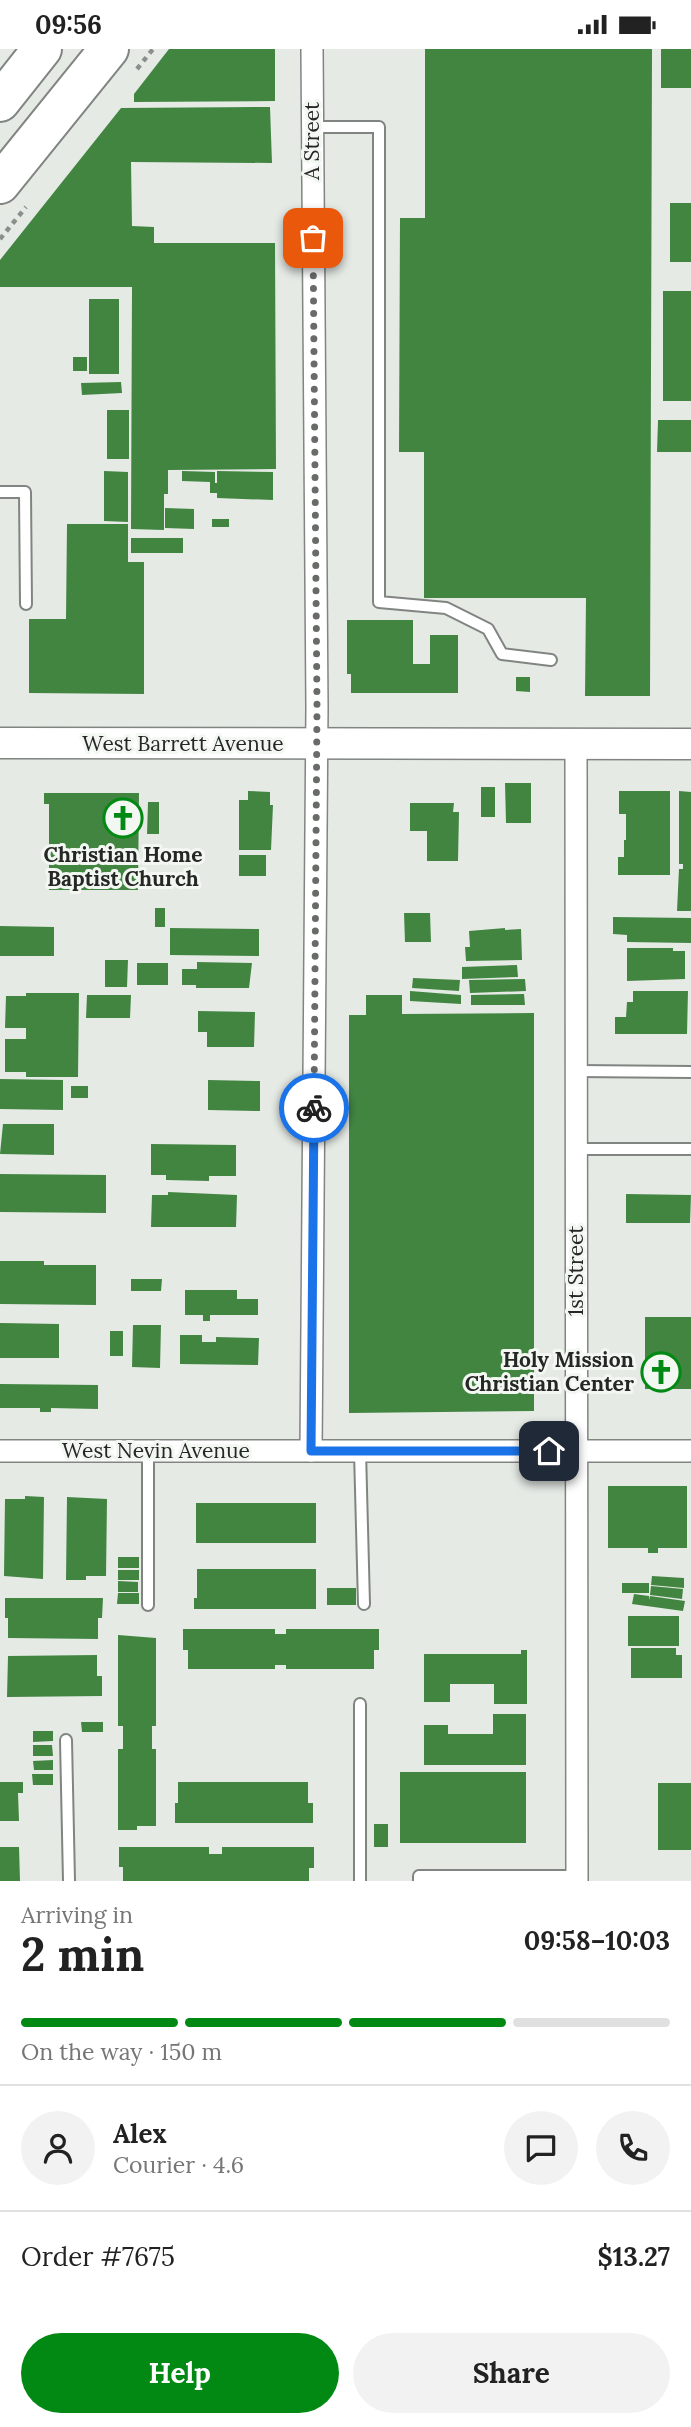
<!DOCTYPE html>
<html lang="en">
<head>
<meta charset="utf-8">
<style>
  :root { --surface:#fff; --page:#f2f2f2; --text:#222; --muted:#767676; --line:#e0e0e0; --accent:#028913 }
  body { margin:0; font-family:Lora,serif; background:var(--page); color:var(--text); height:100vh; display:flex; flex-direction:column; font-size:26px; white-space:nowrap }
  * { box-sizing:border-box; margin:0 }
  p { font-size:23px; color:var(--muted) }
  .icon { flex:none; width:38px; height:38px; fill:none; stroke:currentColor; stroke-width:2; stroke-linecap:round; stroke-linejoin:round }
  .map { position:relative; height:1832px; overflow:hidden }
  .sheet { display:flex; flex-direction:column; background:var(--surface); flex:1 }
  .sheet>* { flex:none }
  .pin { position:absolute; display:grid; place-items:center; width:60px; height:60px; color:#fff; margin:-30px; border-radius:14px; box-shadow:0 4px 10px #0006 }
  .courier { position:absolute; display:grid; place-items:center; width:70px; height:70px; margin:-35px; border:5px solid #1a73e8; border-radius:50%; background:#fff; color:#222; box-shadow:0 2px 9px #0007 }
  .overview em { font-style:normal; font-weight:700 }
  .overview div { display:flex; flex-direction:column-reverse }
  .overview { display:flex; align-items:center; justify-content:space-between; height:119px; padding:0 21px }
  h1 { font-size:46px; font-weight:700; line-height:52px }
  .bar { display:grid; grid-template-columns:repeat(4,1fr); gap:10px 7px; align-content:center; height:84px; padding:0 21px }
  .bar i { height:9px; border-radius:5px; background:var(--line) }
  .bar .active { background:var(--accent) }
  .bar p { grid-column:span 4 }
  .line { display:flex; align-items:center; gap:18px; padding:0 21px; border-top:2px solid var(--line) }
  .line div { flex:1 }
  .round { display:grid; place-items:center; flex:none; width:74px; height:74px; border-radius:37px; background:var(--page) }
  .primary-button { display:flex; gap:14px; margin-top:auto; padding:14px 21px }
  .primary-button a { flex:1; height:80px; border-radius:42px; background:var(--accent); color:#fff; font-size:28px; font-weight:700; line-height:80px; text-align:center }
  .primary-button a+a { background:var(--page); color:var(--text) }
  .status { display:flex; justify-content:space-between; align-items:center; height:49px; padding:0 35px; background:var(--surface); direction:ltr }
  .status svg { height:19px; fill:currentColor }
  .map>svg:first-child { display:block }
  .building { fill:#428541 }
  .lines { fill:none; stroke-linecap:round; stroke-linejoin:round }
  .lane-casing { stroke:#818581; stroke-width:14 }
  .street-casing { stroke:#818581; stroke-width:24 }
  .secondary-casing { stroke:#818581; stroke-width:33 }
  .highway-casing { stroke:#818581; stroke-width:42 }
  .path { stroke:#8b8f8b; stroke-width:4.5; stroke-dasharray:5 5; stroke-linecap:butt }
  .lane { stroke:#fff; stroke-width:10 }
  .street { stroke:#fff; stroke-width:21 }
  .secondary { stroke:#fff; stroke-width:30 }
  .highway { stroke:#fff; stroke-width:38 }
  .done { stroke:#686b68; stroke-width:7; stroke-dasharray:0 12.6 }
  .route { stroke:#1a73e8; stroke-width:9 }
  .labels { text-anchor:middle; stroke-width:6; stroke-linejoin:round; paint-order:stroke }
  .street-label { font-size:21px; fill:#252725; stroke:#f2f7f2 }
  .poi-label { font-size:21px; font-weight:bold; fill:#252725; stroke:#f2f7f2 }
</style>
</head>
<body>
<div class="status"><b>09:56</b><svg viewBox="0 0 49 12"><path d="M0 12V9h3v3zM5 12V6h3v6zM10 12V3h3v9zM15 12V0h3v12zM26 1h20v11H26zM47 4h2v5h-2z"/></svg></div>
<div class="map">
<svg width="691" height="1832" viewBox="0 0 691 1832">
  <rect width="100%" height="100%" fill="#e5eae5"/>
  <g class="building">
    <path d="M169,0H275V52L134,53V45Z"/>
    <path d="M425,0H652L650,647H585L586,549H424V403H399L400,169H425Z"/>
    <rect x="661" y="0" width="30" height="39"/>
    <path d="M270,58L272,114L131,113L132,177L154,178V194H275L276,420L168,421V445H164V481L131,480L132,238H0V211L121,59Z"/>
    <rect x="670" y="154" width="21" height="59"/>
    <rect x="663" y="242" width="28" height="110"/>
    <rect x="89" y="250" width="30" height="75"/>
    <rect x="73" y="308" width="14" height="14"/>
    <path d="M121,333L122,344L82,346L81,334Z"/>
    <rect x="107" y="361" width="22" height="49"/>
    <path d="M658,371H691V403H657Z"/>
    <path d="M104,422L128,423V473L104,472Z"/>
    <path d="M182,422L215,423V434H217V422L273,423V451L217,449V444H210V433L182,432Z"/>
    <path d="M165,459L194,460V480L165,479Z"/>
    <rect x="212" y="470" width="17" height="8"/>
    <path d="M67,475H128V513H144V645L29,644V570H66Z"/>
    <rect x="131" y="489" width="52" height="15"/>
    <path d="M347,571H413V615H430V586H458V644H351V625H347Z"/>
    <path d="M516,628H530V643L516,642Z"/>
    <path d="M505,734H531V774H506Z"/>
    <rect x="481" y="738" width="14" height="30"/>
    <path d="M248,742L270,743V756H273L271,801H239V751H248Z"/>
    <path d="M619,742H670V826H618V808H624V791H626V765H619Z"/>
    <path d="M679,742L691,743V862H677L679,820H683V815H679Z"/>
    <path d="M44,744H139L138,841H49V810H44V805H49V755H44Z"/>
    <path d="M148,753H159V785H147Z"/>
    <path d="M410,754H454L453,763H459L458,812H427V782H410Z"/>
    <rect x="239" y="806" width="27" height="21"/>
    <rect x="155" y="859" width="10" height="19"/>
    <path d="M404,864H430L431,893H405Z"/>
    <path d="M613,868L691,869V894L627,893V886L613,885Z"/>
    <path d="M0,877L54,878V907H0Z"/>
    <path d="M170,879L259,880V907L170,906Z"/>
    <path d="M505,879V881L521,880L522,911L466,912L465,898H470L469,882Z"/>
    <path d="M627,899H673V902H685V930L627,932Z"/>
    <path d="M105,911H128L127,938H105Z"/>
    <path d="M197,913L252,914L249,939H196V936H182V920H197Z"/>
    <rect x="137" y="914" width="31" height="22"/>
    <path d="M517,916L518,928L462,930V918Z"/>
    <path d="M413,929L460,931L459,942L412,939Z"/>
    <path d="M525,930L526,942L470,944L469,931Z"/>
    <path d="M410,942L461,946V955L410,952Z"/>
    <path d="M633,942H688L687,985H615V968H626L627,953H633Z"/>
    <path d="M26,944H79L78,1028H26V1023H5V990H26V979H5L6,947H26Z"/>
    <path d="M524,945L525,956H471V946Z"/>
    <path d="M87,946H131L130,969H86Z"/>
    <path d="M366,946H402V965L534,964V1362L349,1364V966H366Z"/>
    <path d="M198,962L255,963L254,998H207V983H198Z"/>
    <path d="M0,1030L63,1031V1061L0,1060Z"/>
    <path d="M208,1031L260,1032V1062L208,1061Z"/>
    <rect x="71" y="1037" width="17" height="12"/>
    <path d="M3,1075H54V1106L0,1105Z"/>
    <path d="M151,1095L236,1096V1127H209V1132L166,1131V1126H151Z"/>
    <path d="M0,1125L106,1126V1164L0,1163Z"/>
    <path d="M168,1143L237,1146L236,1178H151L152,1146H168Z"/>
    <path d="M626,1145L691,1146L690,1174H626Z"/>
    <path d="M0,1212H44V1216H96V1256L0,1255Z"/>
    <path d="M131,1230H162L161,1242H131Z"/>
    <path d="M185,1241H237V1250H258V1266H210V1272H203V1266H185Z"/>
    <rect x="645" y="1268" width="46" height="72"/>
    <path d="M0,1274L59,1275V1309H0Z"/>
    <path d="M133,1276H161L160,1319L132,1318Z"/>
    <rect x="110" y="1282" width="13" height="25"/>
    <path d="M180,1286H202V1293H216V1288L259,1289L258,1316L180,1315Z"/>
    <path d="M0,1335L98,1336V1360L51,1359V1363H40V1359H0Z"/>
    <path d="M608,1437H687V1499H658V1504H648V1499H608Z"/>
    <path d="M25,1447L44,1448L43,1530L4,1527L5,1450H25Z"/>
    <path d="M67,1448L107,1450L106,1527H86V1531H66Z"/>
    <rect x="196" y="1454" width="120" height="40"/>
    <rect x="118" y="1508" width="21" height="11"/>
    <path d="M197,1520H316V1560H194V1549H197Z"/>
    <rect x="118" y="1521" width="21" height="10"/>
    <path d="M652,1527L684,1529V1539L651,1536Z"/>
    <path d="M118,1532L138,1533V1543H118Z"/>
    <rect x="622" y="1534" width="27" height="10"/>
    <path d="M651,1537L683,1540L682,1550L650,1546Z"/>
    <rect x="327" y="1539" width="29" height="17"/>
    <path d="M118,1544H139V1555H117Z"/>
    <path d="M634,1545L649,1547V1551L650,1547L685,1552L683,1562L632,1555Z"/>
    <path d="M5,1549H103L102,1569H98V1590L8,1589V1569H5Z"/>
    <rect x="628" y="1567" width="51" height="30"/>
    <path d="M183,1580H275V1585H286V1580H379V1601H374V1620H286V1616H275V1620H188V1601H183Z"/>
    <path d="M118,1586L156,1589V1677H152V1700H156V1777H137V1781H118V1700H123V1677H118Z"/>
    <path d="M631,1599H676V1606H682V1629H631Z"/>
    <path d="M521,1601H527V1655H494V1635H450V1653H424V1605H521Z"/>
    <path d="M97,1606V1627H102V1647L7,1648L8,1607Z"/>
    <path d="M493,1665H526V1716H424V1676H448V1685H493Z"/>
    <path d="M81,1673H103V1683H82Z"/>
    <path d="M33,1682H53V1692L33,1693Z"/>
    <path d="M33,1696H52L53,1707H33Z"/>
    <path d="M53,1711V1721H34L33,1712Z"/>
    <rect x="400" y="1723" width="126" height="71"/>
    <path d="M32,1725H53V1736H33Z"/>
    <path d="M0,1733H23V1744H18L19,1772H0Z"/>
    <path d="M178,1733H308V1754H313V1774H175V1754H178Z"/>
    <rect x="658" y="1734" width="33" height="67"/>
    <rect x="374" y="1775" width="14" height="23"/>
    <path d="M0,1798H19L20,1832H0Z"/>
    <path d="M119,1798H209V1805H222V1798H314V1819H309V1832H123V1818H119Z"/>
  </g>
  <g class="lines">
    <g class="lane-casing">
      <g id="lane">
        <path d="M312,78H379V553L446,559L488,580L502,605L551,611"/>
        <path d="M0,443H25L26,555"/>
        <path d="M576,1022L691,1023"/>
        <path d="M576,1100H691"/>
        <path d="M148,1402V1556"/>
        <path d="M360,1402L364,1555"/>
        <path d="M360,1655V1832"/>
        <path d="M66,1691L69,1832"/>
        <path d="M419,1832V1827H577"/>
      </g>
    </g>
    <g class="street-casing">
      <g id="street">
        <path d="M576,695L577,1832"/>
        <path d="M0,1402H691"/>
        <path d="M311,1402L317,658L312,0"/>
      </g>
    </g>
    <g class="secondary-casing">
      <path id="secondary" d="M0,694L691,695"/>
    </g>
    <g class="highway-casing">
      <g id="highway">
        <path d="M0,53L42,0"/>
        <path d="M0,135L109,0"/>
      </g>
    </g>
    <g class="path">
      <path d="M137,20L153,0"/>
      <path d="M0,190L26,158"/>
    </g>
    <use href="#lane" class="lane"/>
    <use href="#street" class="street"/>
    <use href="#secondary" class="secondary"/>
    <use href="#highway" class="highway"/>
  </g>
  <g class="lines">
    <path class="done" d="M313,189L317,658L314,1059"/>
    <path class="route" d="M314,1059L311,1402H549"/>
  </g>
  <defs>
    <g id="church-ring" transform="scale(2.0125)"><circle r="9.5" fill="#f2f7f2" stroke="#028913" stroke-width="1.5"/><path d="M-1.2-6h2.4v3.5h3.3v2.4h-3.3V6h-2.4V-.1h-3.3v-2.4h3.3Z" fill="#028913"/></g>
  </defs>
  <g fill-rule="evenodd">
    <use href="#church-ring" x="123" y="769"/>
    <use href="#church-ring" x="661" y="1323"/>
  </g>
  <g class="labels">
    <g class="street-label">
      <text transform="translate(312 92) rotate(-90)" y="7">A Street</text>
      <text x="183" y="702">West Barrett Avenue</text>
      <text transform="translate(576 1222) rotate(-90)" y="7">1st Street</text>
      <text x="156" y="1409">West Nevin Avenue</text>
    </g>
    <g class="poi-label">
      <text x="123" y="813">Christian Home<tspan x="123" dy="24">Baptist Church</tspan></text>
      <text x="634" y="1318" text-anchor="end">Holy Mission<tspan x="634" dy="24">Christian Center</tspan></text>
    </g>
  </g>
</svg>
<div class="pin" style="left:313px;top:189px;background:#ea580c"><svg class="icon" aria-label="bag" viewBox="0 0 24 24"><path d="M5 8h14l-1 12H6zM9 8a3 3 0 0 1 6 0"/></svg></div>
<div class="pin" style="left:549px;top:1402px;background:#1f2937"><svg class="icon" aria-label="home" viewBox="0 0 24 24"><path d="M3 11l9-7 9 7M6 9v11h12V9"/></svg></div>
<div class="courier" style="left:314px;top:1059px"><svg class="icon" aria-label="bike" viewBox="0 0 24 24"><circle cx="6" cy="16" r="4"/><circle cx="18" cy="16" r="4"/><path d="M6 16l4-8h5l3 8M10 8l3 8H6M13 5h3"/></svg></div>
</div>
<section class="sheet">
<div class="overview"><div><h1>2 min</h1><p>Arriving in</p></div><em>09:58–10:03</em></div>
<div class="bar"><i class="active"></i><i class="active"></i><i class="active"></i><i></i><p>On the way · 150 m</p></div>
<div class="line" style="height:126px"><a class="round"><svg class="icon" aria-label="person" viewBox="0 0 24 24"><circle cx="12" cy="8" r="4"/><path d="M4 21q1-7 8-7t8 7"/></svg></a><div><b>Alex</b><p>Courier · 4.6</p></div><a class="round"><svg class="icon" aria-label="chat" viewBox="0 0 24 24"><path d="M4 5h16v11H9l-5 4z"/></svg></a><a class="round"><svg class="icon" aria-label="phone" viewBox="0 0 24 24"><path d="M5 4h4l2 5-3 2q2 4 5 5l2-3 5 2v4C11 20 4 13 5 4z"/></svg></a></div>
<div class="line" style="height:91px"><div>Order #7675</div><b>$13.27</b></div>
<div class="primary-button"><a>Help</a><a>Share</a></div>
</section>
</body>
</html>
